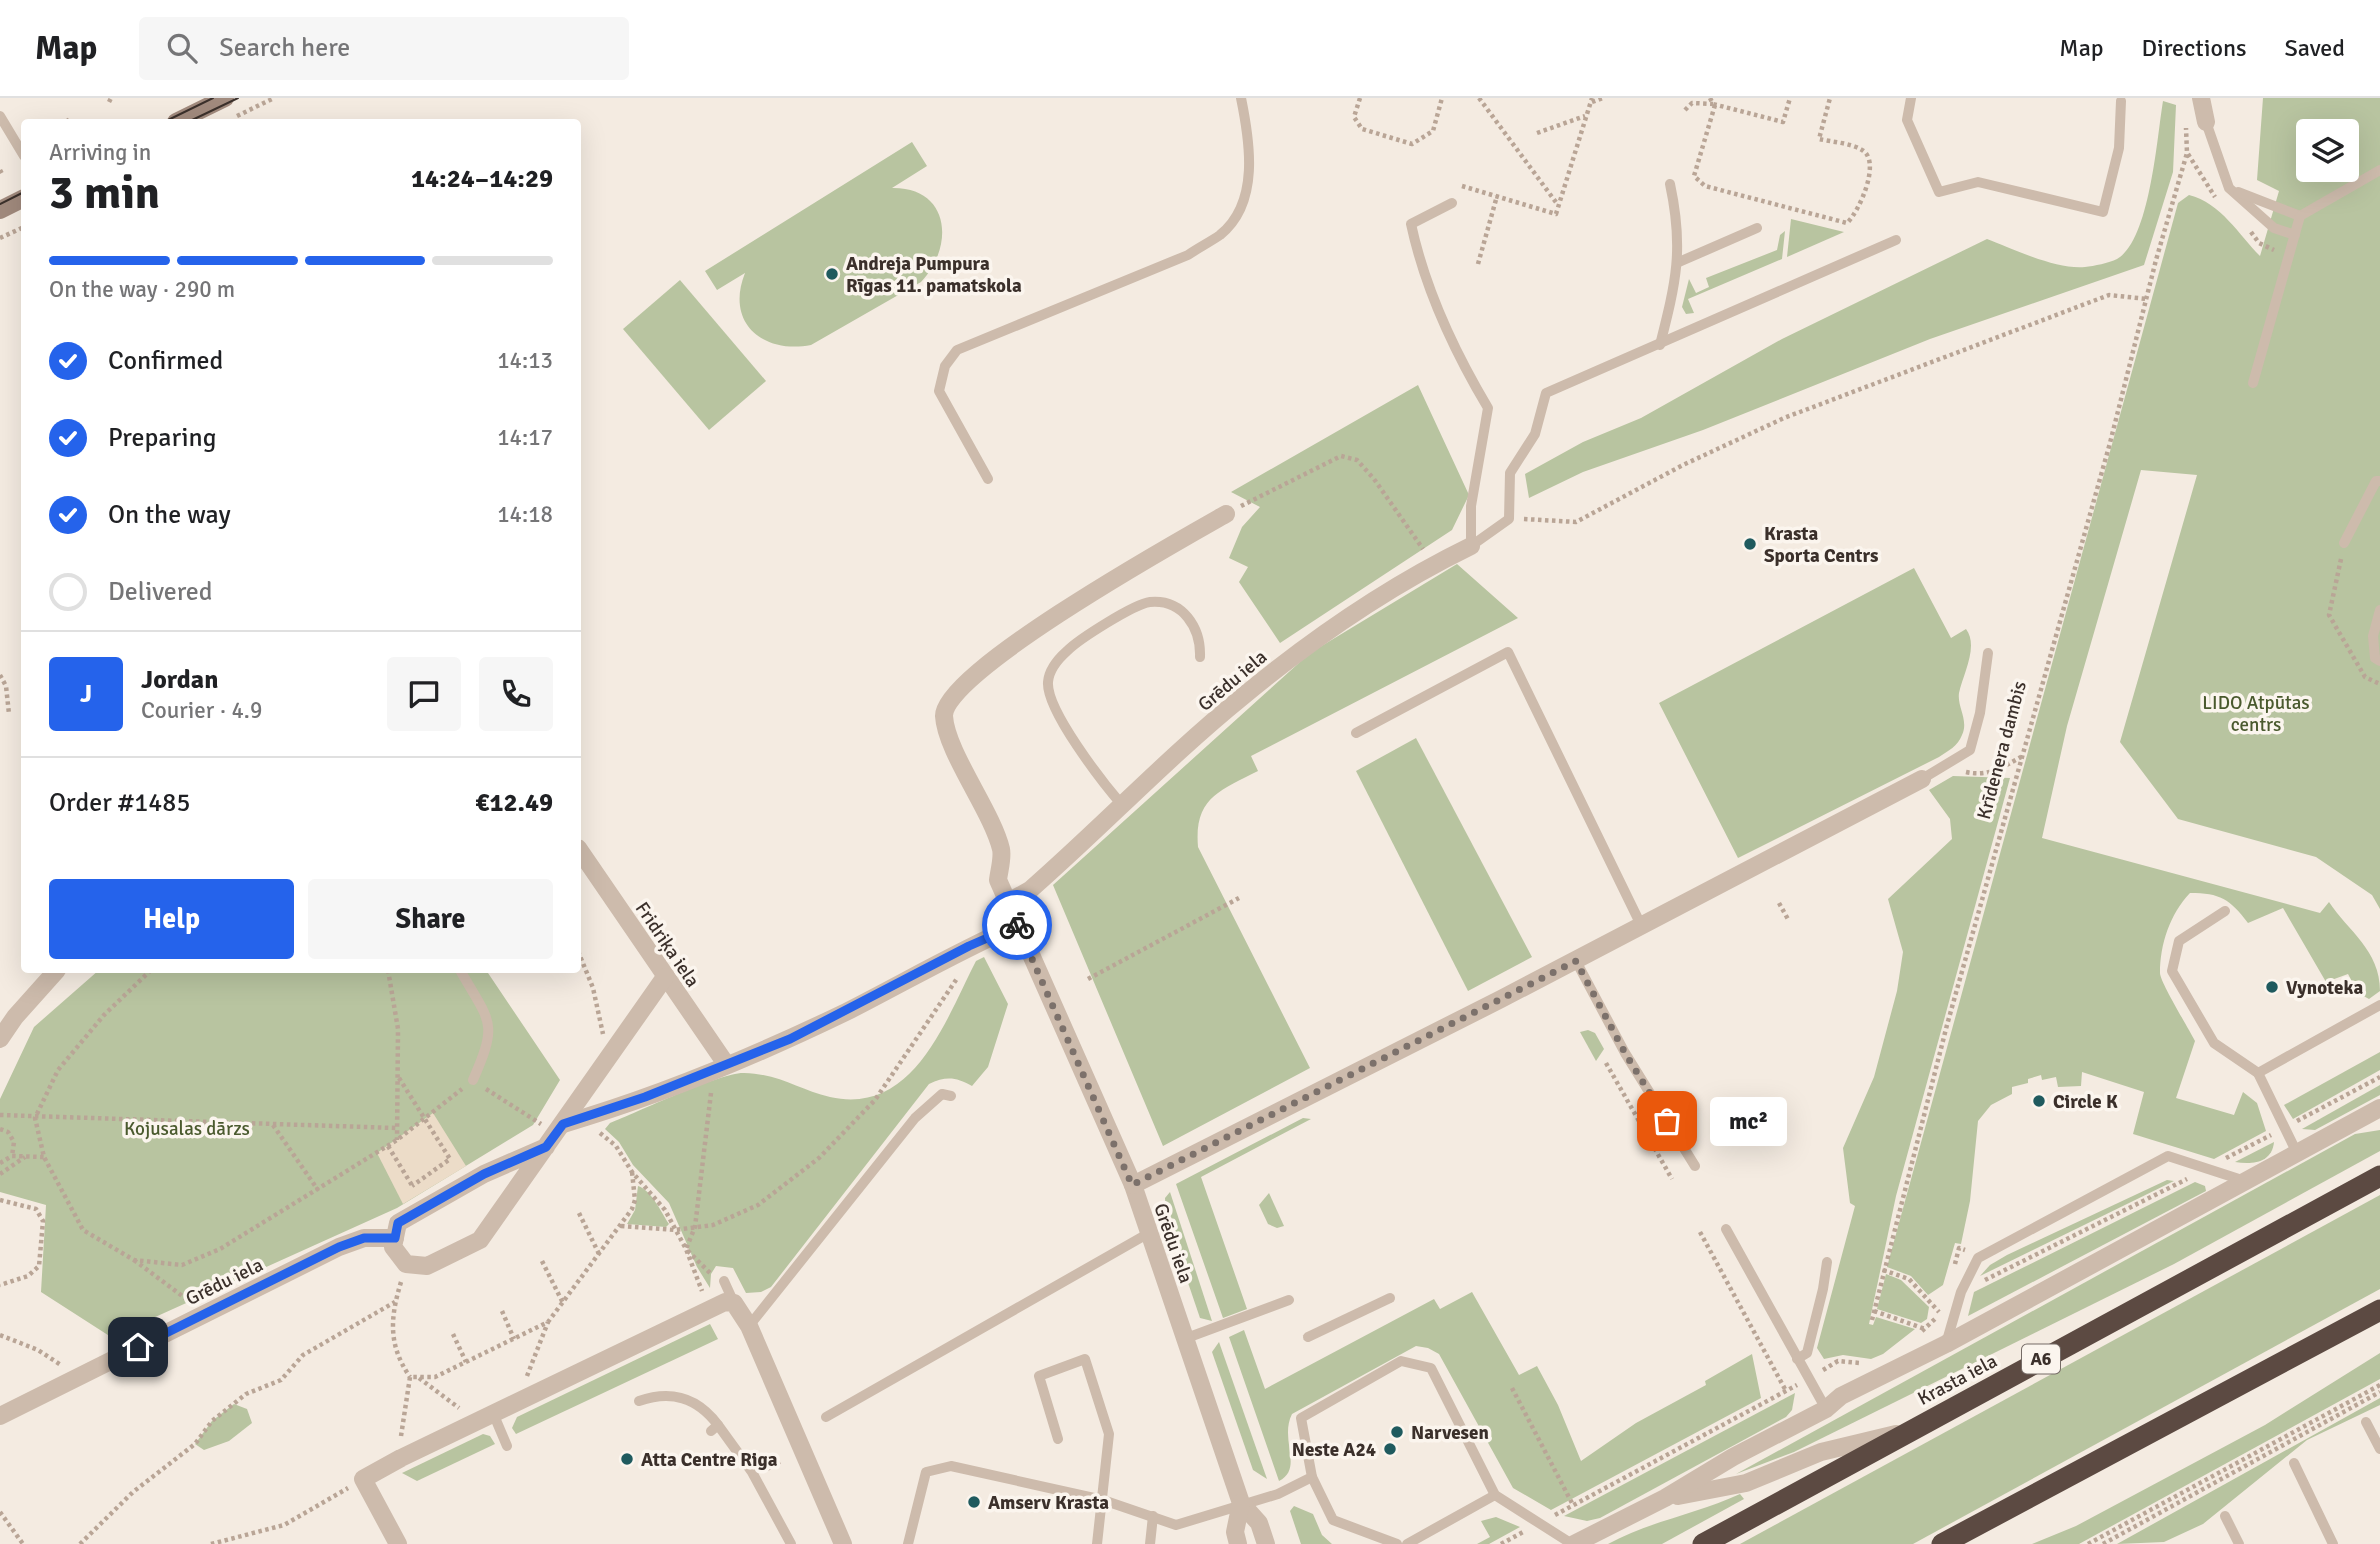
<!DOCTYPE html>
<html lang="en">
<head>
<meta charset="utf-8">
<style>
  :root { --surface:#fff; --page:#f6f6f6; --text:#202124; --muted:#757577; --line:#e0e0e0; --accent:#2563eb }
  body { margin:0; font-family:Signika,sans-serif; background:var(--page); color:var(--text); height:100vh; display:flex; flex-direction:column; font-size:26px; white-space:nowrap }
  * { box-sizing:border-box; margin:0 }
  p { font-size:23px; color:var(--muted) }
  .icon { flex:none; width:38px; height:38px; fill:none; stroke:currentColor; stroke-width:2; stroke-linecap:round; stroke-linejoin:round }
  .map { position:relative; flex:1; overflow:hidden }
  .panel { position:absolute; left:21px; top:21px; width:560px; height:854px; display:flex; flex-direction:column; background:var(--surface); border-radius:7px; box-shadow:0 7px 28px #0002 }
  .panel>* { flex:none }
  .fabs { position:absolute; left:2296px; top:21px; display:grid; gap:14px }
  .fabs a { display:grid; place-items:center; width:63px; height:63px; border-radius:7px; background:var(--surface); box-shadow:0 7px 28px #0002; font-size:35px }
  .pin { position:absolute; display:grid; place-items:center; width:60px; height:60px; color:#fff; margin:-30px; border-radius:14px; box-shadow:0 4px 10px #0006 }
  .courier { position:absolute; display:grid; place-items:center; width:70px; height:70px; margin:-35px; border:5px solid #2563eb; border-radius:50%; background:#fff; color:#222; box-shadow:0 2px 9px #0007 }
  .bubble { position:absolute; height:49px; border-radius:7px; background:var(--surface); box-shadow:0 7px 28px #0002; font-size:23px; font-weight:800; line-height:49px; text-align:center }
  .headline em { font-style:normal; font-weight:800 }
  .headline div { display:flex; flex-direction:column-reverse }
  .headline { display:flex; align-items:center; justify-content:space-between; height:119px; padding:0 28px }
  h1 { font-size:46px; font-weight:800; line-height:52px }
  .bar { display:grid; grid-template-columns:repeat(4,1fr); gap:10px 7px; align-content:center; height:84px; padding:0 28px }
  .bar i { height:9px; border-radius:5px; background:var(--line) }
  .bar .active { background:var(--accent) }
  .bar p { grid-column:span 4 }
  .line { display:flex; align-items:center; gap:18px; padding:0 28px; border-top:2px solid var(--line) }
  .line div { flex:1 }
  .round { display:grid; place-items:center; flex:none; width:74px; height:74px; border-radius:7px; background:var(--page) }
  ol { padding:0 28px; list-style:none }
  li { display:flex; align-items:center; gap:21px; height:77px }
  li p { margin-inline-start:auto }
  li .icon { padding:7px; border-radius:50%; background:var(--accent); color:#fff; stroke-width:4 }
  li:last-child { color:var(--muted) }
  li i { width:38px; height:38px; border:4px solid var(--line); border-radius:50% }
  .action { display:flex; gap:14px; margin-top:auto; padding:14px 28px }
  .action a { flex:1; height:80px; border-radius:7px; background:var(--accent); color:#fff; font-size:28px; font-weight:800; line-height:80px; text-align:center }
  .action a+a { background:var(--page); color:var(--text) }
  header { display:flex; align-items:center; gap:42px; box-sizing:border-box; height:98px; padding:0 35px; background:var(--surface); border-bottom:2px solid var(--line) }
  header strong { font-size:33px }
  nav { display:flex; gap:38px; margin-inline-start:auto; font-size:24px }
  .search { width:490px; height:63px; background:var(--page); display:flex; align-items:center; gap:18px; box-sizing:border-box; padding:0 24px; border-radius:7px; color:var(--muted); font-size:26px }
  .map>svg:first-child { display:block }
  .green { fill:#b8c4a0; fill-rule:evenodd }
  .plaza { fill:#ecdcc8 }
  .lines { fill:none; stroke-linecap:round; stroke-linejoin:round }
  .path { stroke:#b9a596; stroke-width:4.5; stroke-dasharray:3.5 3.5; stroke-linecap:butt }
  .lane { stroke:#cdbbac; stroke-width:10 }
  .street { stroke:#cdbbac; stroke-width:18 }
  .secondary { stroke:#a18a7d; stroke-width:18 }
  .highway { stroke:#5c4a42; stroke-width:21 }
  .tram { stroke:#3b302b; stroke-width:2 }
  .done { stroke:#7c716b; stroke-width:7; stroke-dasharray:0 12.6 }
  .route { stroke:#2563eb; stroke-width:9 }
  .poi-dot { fill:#1f5a5e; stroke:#fbf5ee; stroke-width:2.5 }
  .labels { text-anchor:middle; stroke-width:7; stroke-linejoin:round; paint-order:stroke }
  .shield { fill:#fbf5ee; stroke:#756b66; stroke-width:2 }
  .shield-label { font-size:18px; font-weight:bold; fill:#3b302b }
  .poi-label { font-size:19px; font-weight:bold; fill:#3b302b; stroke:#fbf5ee; text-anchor:start }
  .street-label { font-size:19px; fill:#3b302b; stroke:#fbf5ee }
  .park-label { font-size:19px; fill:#4a5a2e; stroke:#fbf5ee }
</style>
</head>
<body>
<header>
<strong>Map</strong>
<div class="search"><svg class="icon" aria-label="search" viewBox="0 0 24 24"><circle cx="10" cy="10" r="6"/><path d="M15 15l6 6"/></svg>Search here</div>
<nav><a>Map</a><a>Directions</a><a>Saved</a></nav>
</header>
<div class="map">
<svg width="2380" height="1446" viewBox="0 0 2380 1446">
  <rect width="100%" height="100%" fill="#f4ebe1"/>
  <g class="green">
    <path d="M2263,0H2380V811L2372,797L2316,759L2178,721L2120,644L2197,377L2141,372L2067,628L2042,740L2320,815L2329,804C2348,833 2380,852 2380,893L2369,901L2358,895L2348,876L2326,884L2283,810L2248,825C2230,801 2220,795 2190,795C2170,816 2160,846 2160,875C2160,884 2189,931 2195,943L2176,1000L2234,1017L2243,994L2257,1005L2266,1033L2214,1061L2133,1036L2144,994L2082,974L2081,988L2058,989L2056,979L2042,982L2041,977L2028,981V985L2012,989V996L1991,1007L1978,1023L1970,1103L1961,1146L1955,1145L1943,1187L1928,1197L1911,1178L1887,1169L2178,105L2189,97C2221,105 2239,137 2260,158L2279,93L2257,82ZM2308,33H2347V72H2308Z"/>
    <path d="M2163,3L2176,7L2173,74L2144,167L1930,241L1703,332L1583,374L1529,400L1525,376L1583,344L1641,320L1782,241L1987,141C2013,151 2057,172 2085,169C2094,168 2109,165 2117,161C2150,143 2157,39 2163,3Z"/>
    <path d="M912,44L927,68L892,90C950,89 955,148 921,184L811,247C763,256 725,225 745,175L717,192L705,173Z"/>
    <path d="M1791,121L1844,134L1787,159Z"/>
    <path d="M1785,133L1782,161L1688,201L1694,215L1686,216L1682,209L1689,181L1696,195L1709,189L1706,180L1777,152L1780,137Z"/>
    <path d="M680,182L766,283L709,332L623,231Z"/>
    <path d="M1418,287L1469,397L1452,432L1280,545L1239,484L1248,469L1229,460L1242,429L1260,409L1231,394Z"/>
    <path d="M1457,466L1518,520L1251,658L1258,673C1219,693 1194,700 1198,749L1310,970L1163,1048L1053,787L1310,555Z"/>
    <path d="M1914,470L1951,540L1966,531C1979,548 1963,576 1959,595C1957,609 1969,622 1962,637C1958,648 1948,653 1939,659L1738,760L1659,605Z"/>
    <path d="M1416,640L1532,859L1468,893L1356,673Z"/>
    <path d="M1953,678L2010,680L1896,1098L1869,1226L1873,1227L1876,1219L1915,1231L1883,1256L1871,1261L1843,1257L1824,1261L1817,1250L1855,1108L1850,1105L1843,1050L1874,979L1897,893L1903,854L1888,801L1952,741L1950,721L1929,692Z"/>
    <path d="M984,859L1008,906L988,969L972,988C956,979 946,978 929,986L771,1189L761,1194L746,1195L733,1170L716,1168L711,1176L710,1190L697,1169L669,1105L633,1067L619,1044L605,1031L610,1025C636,1015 721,974 744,975C780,976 799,992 830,999C914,1018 946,921 976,863Z"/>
    <path d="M99,872H486L560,982L533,1027L397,1110L111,1239L41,1194L46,1107L0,1094V1001L34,929Z"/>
    <path d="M1588,932L1595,935L1604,951L1596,963L1580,934Z"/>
    <path d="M2380,954V972L2293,1021L2284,1007Z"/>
    <path d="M2380,987V997L2315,1032L2302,1031Z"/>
    <path d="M1303,1020L1311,1021L1201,1079L1247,1211L1223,1220L1176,1086Z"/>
    <path d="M2380,1032V1053L2174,1166L1794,1354L1736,1376L2355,1036Z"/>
    <path d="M2274,1044C2272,1065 2252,1067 2235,1064Z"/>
    <path d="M2167,1082L2174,1083L1980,1178L1990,1167L2007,1157Z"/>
    <path d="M2195,1084L2205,1088L2206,1093L1968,1218L1974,1194Z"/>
    <path d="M638,1088C652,1093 661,1114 669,1126L666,1129L627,1126L635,1112Z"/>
    <path d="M1170,1094L1212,1223L1200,1220L1166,1120L1165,1100Z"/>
    <path d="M1269,1095L1284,1128L1277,1130L1268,1126L1259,1107Z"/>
    <path d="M2380,1097V1191L1913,1446H1740Z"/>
    <path d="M1886,1176L1901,1182L1929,1209L1927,1221L1921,1225L1877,1211Z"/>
    <path d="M1472,1194L1519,1277L1537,1268L1558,1307L1581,1363L1636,1325L1706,1287L1705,1283L1752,1256L1761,1300L1551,1412L1513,1390L1439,1256L1428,1250L1416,1248L1292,1316C1279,1342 1304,1370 1279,1383L1229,1239L1244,1232L1265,1291L1434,1201L1440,1211Z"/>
    <path d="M710,1226L718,1241L516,1336L512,1330L517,1319Z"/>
    <path d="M1219,1244L1267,1381L1253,1372L1212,1254Z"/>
    <path d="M2380,1255V1281L2079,1446H2032L2076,1428L2265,1327Z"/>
    <path d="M1795,1295L1792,1312L1786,1319L1600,1420L1587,1423L1564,1418Z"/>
    <path d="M2380,1300V1307L2307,1342L2203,1426L2164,1444L2117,1446Z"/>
    <path d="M234,1306L247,1311L252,1325L229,1343L204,1352L195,1346L212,1323Z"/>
    <path d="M483,1336L490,1338L495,1346L417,1383L402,1375Z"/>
    <path d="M1740,1396L1744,1401L1662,1446H1608C1650,1423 1697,1416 1740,1396Z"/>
    <path d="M1294,1408L1313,1416L1322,1437L1332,1446H1301L1290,1413Z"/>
    <path d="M1496,1419L1520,1429L1489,1446H1477L1490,1439L1481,1423Z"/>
  </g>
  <path class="plaza" d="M433,1015L466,1068L403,1106L377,1055Z"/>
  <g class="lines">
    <g class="path">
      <path d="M1360,0L1354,19L1362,31L1412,46L1433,33L1442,0"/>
      <path d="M1479,0L1558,107"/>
      <path d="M1710,0L1713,6L1783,24L1790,0"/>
      <path d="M109,4L111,0"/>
      <path d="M1592,4L1603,0"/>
      <path d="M1715,7L1694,78L1705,88L1847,125C1859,114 1882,63 1862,52C1851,45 1832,44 1819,41L1830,0"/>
      <path d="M1685,12L1692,5L1713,6"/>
      <path d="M237,18L274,0"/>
      <path d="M66,21L68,24"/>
      <path d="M1537,35L1585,18"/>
      <path d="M2188,56L2215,99"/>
      <path d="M0,72L2,76"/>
      <path d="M1462,88L1556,116L1592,0"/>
      <path d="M2251,134L2259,145L2274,152"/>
      <path d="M0,140L24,129"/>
      <path d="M1478,166L1497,98"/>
      <path d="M1241,408L1341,358L1357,362L1374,381L1423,451"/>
      <path d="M1524,421L1576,424L1683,367L1784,320L2109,197L2147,201"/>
      <path d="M2341,461L2329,517L2365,579L2380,586"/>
      <path d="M0,577L6,588L9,616"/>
      <path d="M1966,674C1988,679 2003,669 2021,659"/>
      <path d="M1779,805L1789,823"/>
      <path d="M578,853L593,890L603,936"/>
      <path d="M151,872L104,917L58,972L35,1020L44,1059L83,1132L134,1162L182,1167L220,1151L397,1042L462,991"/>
      <path d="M388,872L398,931L397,1042"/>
      <path d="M1088,881L1239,800"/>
      <path d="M1606,965L1672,1081"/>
      <path d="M399,980L450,1061L412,1088"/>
      <path d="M486,991L541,1026"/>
      <path d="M711,995L695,1129L686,1151L711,1176"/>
      <path d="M0,1017L396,1030"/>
      <path d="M2297,1023L2380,979"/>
      <path d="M273,1027L318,1092"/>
      <path d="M0,1031L8,1034L14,1044L12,1058"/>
      <path d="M600,1035L616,1048L632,1074L665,1112L686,1151L702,1193"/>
      <path d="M388,1048L413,1089"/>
      <path d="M2226,1060L2271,1037"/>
      <path d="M0,1065L12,1058L44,1059"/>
      <path d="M0,1076L25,1059"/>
      <path d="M0,1102L36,1111L43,1123L39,1168L28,1178L0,1187"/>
      <path d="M579,1115L600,1158"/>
      <path d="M621,1128L675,1132L713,1127L758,1107L819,1060L875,1002L958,879"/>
      <path d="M1700,1134L1786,1293"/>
      <path d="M134,1162L189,1203"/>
      <path d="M542,1163L563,1205"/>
      <path d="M1955,1166L1959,1150L1965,1152"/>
      <path d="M1883,1172L1909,1181L1939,1214"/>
      <path d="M1985,1182L2187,1081"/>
      <path d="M401,1184C390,1220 388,1247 410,1279"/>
      <path d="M502,1213L514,1241"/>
      <path d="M1874,1213L1925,1231"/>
      <path d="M1872,1222L1947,927L2110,345L2156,162L2187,55L2186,30"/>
      <path d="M1922,1233L1936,1220"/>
      <path d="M453,1236L466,1264"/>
      <path d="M0,1237L38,1252L61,1267"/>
      <path d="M1823,1272L1838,1263L1860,1265"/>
      <path d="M527,1278L548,1224"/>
      <path d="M419,1280L459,1310"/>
      <path d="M1512,1290L1573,1407"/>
      <path d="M401,1338L410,1279H435L548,1224L632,1111L635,1102L632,1074"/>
      <path d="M767,1371L780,1364"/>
      <path d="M0,1414L23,1446"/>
      <path d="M1555,1417L1797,1287"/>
      <path d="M80,1446L133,1394L195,1346L212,1323L246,1296L281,1282L303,1257L395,1204"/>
      <path d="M211,1446L284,1427L348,1390"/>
      <path d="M1501,1446L1525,1433"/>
      <path d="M2088,1446L2380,1287"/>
      <path d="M2103,1446L2380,1294"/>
    </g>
    <g class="lane">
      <path d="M1911,0L1907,22L1939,94L1978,84L2103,114L2119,50L2121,3"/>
      <path d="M0,18L24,58"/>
      <path d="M2206,24L2229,90L2274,130L2295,137"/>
      <path d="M2238,94L2300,118"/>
      <path d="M1452,105L1411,126C1425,191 1454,253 1488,310L1471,408V448"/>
      <path d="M1679,164L1757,130"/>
      <path d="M1660,247C1676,184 1684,151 1670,86"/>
      <path d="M2253,285L2300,118L2380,72"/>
      <path d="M988,381L939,293L945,268L957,252L1188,157C1198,150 1210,144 1220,137C1260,105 1250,44 1241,0"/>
      <path d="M2344,445L2376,383H2380"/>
      <path d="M1471,448L1509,421L1510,375L1535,336L1546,295L1896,142"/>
      <path d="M2380,512L2373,538L2375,560L2380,563"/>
      <path d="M1356,635L1508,554L1641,827"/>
      <path d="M1922,681L1970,652L1980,615L1988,555"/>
      <path d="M1122,707C1103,685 1046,612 1048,584C1049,572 1058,561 1067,553C1079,541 1134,506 1150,504C1183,501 1201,530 1200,559"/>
      <path d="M2225,813L2179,843L2172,873L2214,945L2258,975"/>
      <path d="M1576,863L1625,955L1695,1068"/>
      <path d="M460,872C490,925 499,923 473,982"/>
      <path d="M2296,1053L2258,975L2380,907"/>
      <path d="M1726,1131L1826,1311"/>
      <path d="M724,1183L734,1205"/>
      <path d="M749,1228L915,1020L942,996L951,998"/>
      <path d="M1308,1239L1390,1200"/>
      <path d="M1184,1241L1289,1202"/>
      <path d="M1946,1246L1961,1194L1978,1160L2168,1058L2242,1082"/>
      <path d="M1797,1261L1807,1255L1823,1191L1827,1164"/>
      <path d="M639,1303C671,1292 697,1299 718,1327"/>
      <path d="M493,1315L507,1348"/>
      <path d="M826,1319L1149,1135"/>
      <path d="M2366,1324L2380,1351"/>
      <path d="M711,1333L718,1327L752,1374L791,1446"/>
      <path d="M1058,1341L1039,1278L1085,1261L1109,1336L1097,1446"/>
      <path d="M2294,1365L2333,1446"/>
      <path d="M1312,1379L1333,1422L1397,1446"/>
      <path d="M2225,1418L2239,1446"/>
      <path d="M908,1446L926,1374L951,1368L1103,1402L1176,1427L1278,1396L1312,1379L1301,1320L1401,1263L1431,1270L1495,1397L1572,1446"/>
      <path d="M1150,1446L1153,1418"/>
      <path d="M1407,1446L1495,1397"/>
    </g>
    <g class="street">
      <path d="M2201,0L2206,24"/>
      <path d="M1226,416C1182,441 943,574 944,618C946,654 992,713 1001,751C1003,760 999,773 998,782L1133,1087L1241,1405L1259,1425L1266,1446"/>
      <path d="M578,750L726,966"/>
      <path d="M1008,804L1030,792C1102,729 1168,659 1242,599C1312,541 1389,488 1471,448"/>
      <path d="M0,941L15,919L57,872"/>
      <path d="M563,1026C659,998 755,958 846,914C903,885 958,853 1017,827"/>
      <path d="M546,1049L484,1076L398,1125L393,1149L406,1166L427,1168L480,1142L665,879"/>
      <path d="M1133,1087L1501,901L1922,681"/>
      <path d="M0,1318L339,1149L364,1140H395"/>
      <path d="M1678,1398L1746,1385L1821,1354L1896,1336"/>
      <path d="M398,1446L363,1381L401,1360L725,1204L734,1205L749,1228L843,1446"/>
      <path d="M1238,1446L1235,1434L1241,1405"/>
      <path d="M1574,1446L1665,1400L1733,1359L1826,1311L1841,1298L1946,1246L2380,1010"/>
    </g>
    <g class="secondary">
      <path d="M176,24L225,0"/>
      <path d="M0,112L24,100"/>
    </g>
    <g class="highway">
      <path d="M1703,1446L2380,1078"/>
      <path d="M1942,1446L2380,1212"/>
    </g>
    <g class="tram">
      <path d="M164,24L213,0"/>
      <path d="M188,24L238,0"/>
      <path d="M0,106L24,94"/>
    </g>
  </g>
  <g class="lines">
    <path class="done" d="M1017,827L1132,1087L1576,863L1625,955L1667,1023"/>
    <path class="route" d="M138,1249L339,1149L364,1140H395L398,1125L484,1076L546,1049L563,1026L645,999L790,941L969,848L1017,827"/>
  </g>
  <g class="poi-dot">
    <circle cx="832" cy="176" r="7"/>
    <circle cx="1750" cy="446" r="7"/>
    <circle cx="2272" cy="889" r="7"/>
    <circle cx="2039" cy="1003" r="7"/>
    <circle cx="1397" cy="1334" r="7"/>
    <circle cx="1390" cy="1351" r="7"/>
    <circle cx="627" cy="1361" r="7"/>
    <circle cx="974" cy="1404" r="7"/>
  </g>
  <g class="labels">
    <rect class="shield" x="2022" y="1246.5" width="38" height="29" rx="5"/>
    <g class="shield-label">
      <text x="2041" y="1267">A6</text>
    </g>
    <g class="poi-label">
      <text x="846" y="172">Andreja Pumpura<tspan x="846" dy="22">Rīgas 11. pamatskola</tspan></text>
      <text x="1764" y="442">Krasta<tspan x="1764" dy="22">Sporta Centrs</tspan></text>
      <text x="2286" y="896">Vynoteka</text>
      <text x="2053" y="1010">Circle K</text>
      <text x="1411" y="1341">Narvesen</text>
      <text x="1376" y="1358" text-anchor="end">Neste A24</text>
      <text x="641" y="1368">Atta Centre Riga</text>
      <text x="988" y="1411">Amserv Krasta</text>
    </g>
    <g class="street-label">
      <text transform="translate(1232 582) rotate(-40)" y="7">Grēdu iela</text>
      <text transform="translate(2001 652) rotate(-75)" y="7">Krīdenera dambis</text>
      <text transform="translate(668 846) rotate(56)" y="7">Fridriķa iela</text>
      <text transform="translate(1174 1145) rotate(71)" y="7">Grēdu iela</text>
      <text transform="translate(224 1183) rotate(-26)" y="7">Grēdu iela</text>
      <text transform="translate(1957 1281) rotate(-28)" y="7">Krasta iela</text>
    </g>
    <g class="park-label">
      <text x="2256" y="611">LIDO Atpūtas<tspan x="2256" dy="22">centrs</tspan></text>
      <text x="187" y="1037">Kojusalas dārzs</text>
    </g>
  </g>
</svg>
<div class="fabs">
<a><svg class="icon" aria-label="layers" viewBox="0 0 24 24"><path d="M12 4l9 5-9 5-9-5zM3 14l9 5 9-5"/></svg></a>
</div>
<div class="pin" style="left:1667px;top:1023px;background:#ea580c"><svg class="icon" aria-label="bag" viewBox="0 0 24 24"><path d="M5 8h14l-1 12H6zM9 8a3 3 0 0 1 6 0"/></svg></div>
<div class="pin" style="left:138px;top:1249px;background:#1f2937"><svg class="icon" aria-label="home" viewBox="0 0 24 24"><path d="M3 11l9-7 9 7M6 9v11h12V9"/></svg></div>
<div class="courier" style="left:1017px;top:827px"><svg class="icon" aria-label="bike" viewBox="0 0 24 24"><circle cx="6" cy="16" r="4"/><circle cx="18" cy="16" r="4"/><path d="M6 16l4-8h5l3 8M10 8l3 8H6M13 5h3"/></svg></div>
<div class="bubble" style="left:1710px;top:999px;width:77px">mc²</div>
<section class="panel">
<div class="headline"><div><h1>3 min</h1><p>Arriving in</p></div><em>14:24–14:29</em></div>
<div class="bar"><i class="active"></i><i class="active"></i><i class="active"></i><i></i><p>On the way · 290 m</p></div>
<ol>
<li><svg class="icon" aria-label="check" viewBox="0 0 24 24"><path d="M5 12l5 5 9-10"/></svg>Confirmed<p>14:13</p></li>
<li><svg class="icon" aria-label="check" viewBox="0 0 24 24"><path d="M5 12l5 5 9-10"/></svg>Preparing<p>14:17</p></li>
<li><svg class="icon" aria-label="check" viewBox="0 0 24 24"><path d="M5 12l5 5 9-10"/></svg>On the way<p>14:18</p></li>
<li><i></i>Delivered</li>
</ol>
<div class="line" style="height:126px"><b class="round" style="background:var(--accent);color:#fff">J</b><div><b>Jordan</b><p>Courier · 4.9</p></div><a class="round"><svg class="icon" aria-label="chat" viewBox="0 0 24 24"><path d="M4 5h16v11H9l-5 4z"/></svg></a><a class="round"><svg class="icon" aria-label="phone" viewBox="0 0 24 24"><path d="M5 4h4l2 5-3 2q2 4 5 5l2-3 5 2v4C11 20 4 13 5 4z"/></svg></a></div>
<div class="line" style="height:91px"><div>Order #1485</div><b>€12.49</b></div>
<div class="action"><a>Help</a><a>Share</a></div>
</section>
</div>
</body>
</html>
